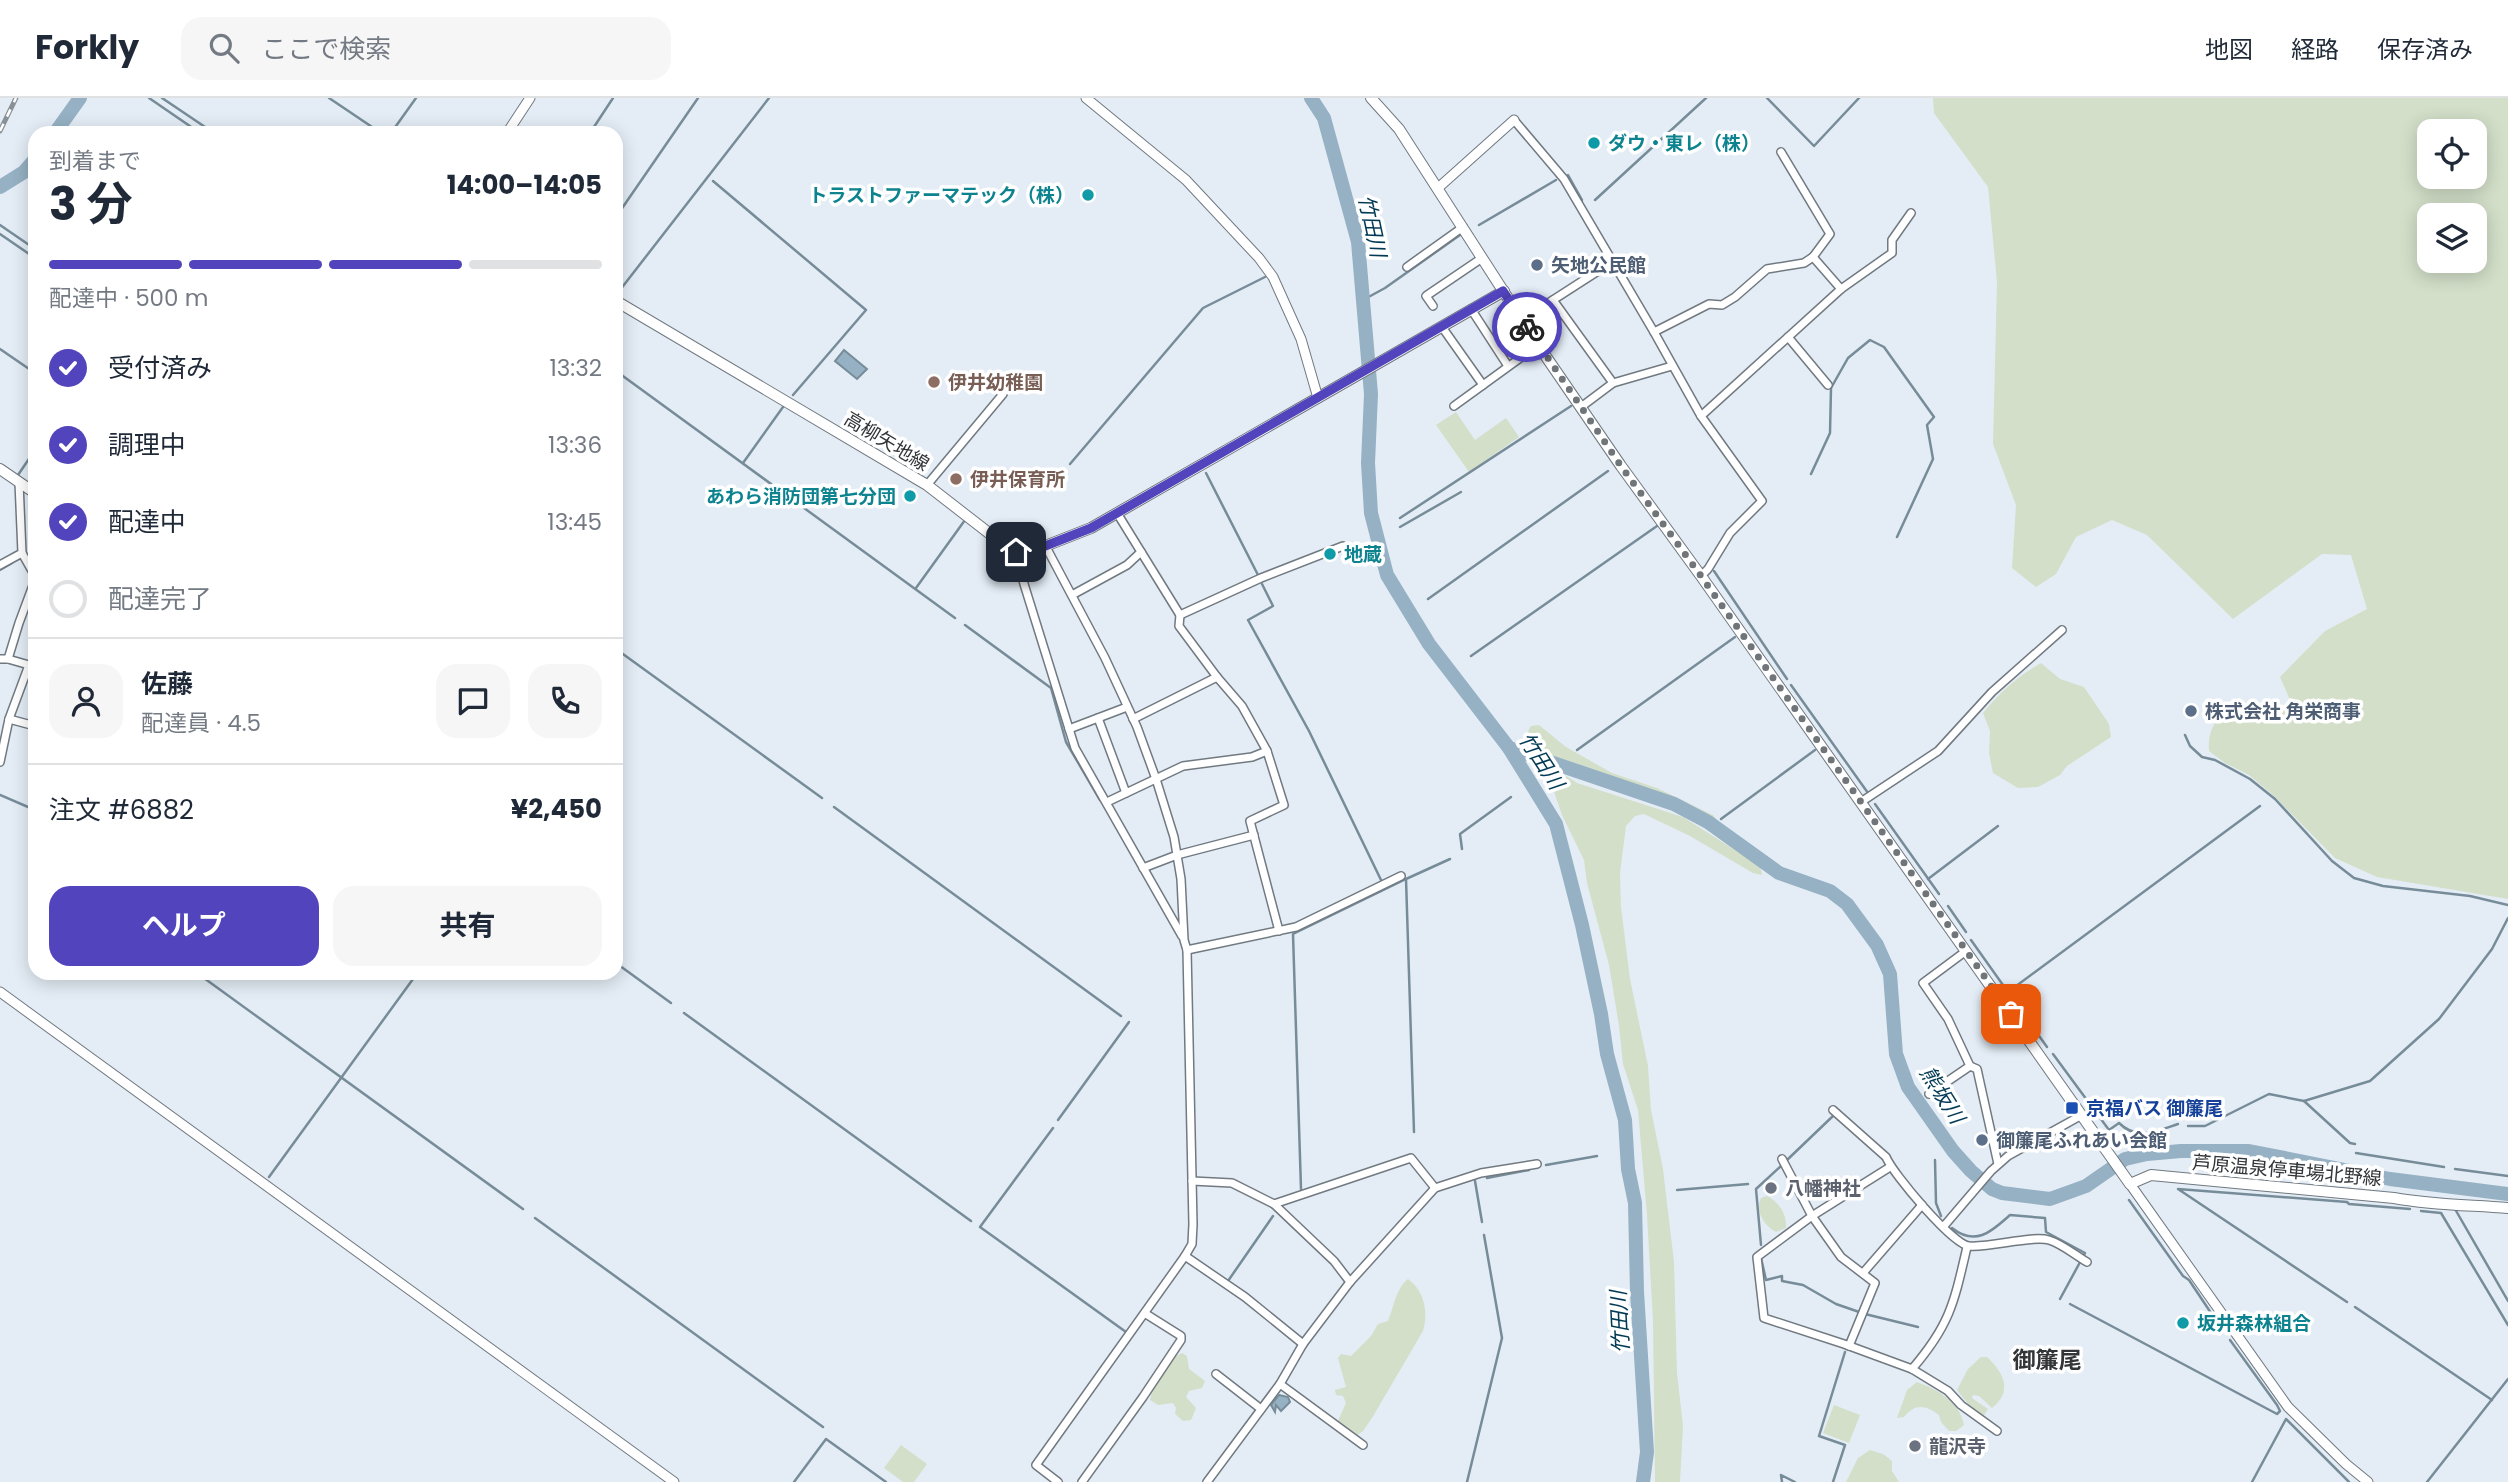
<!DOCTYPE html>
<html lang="ja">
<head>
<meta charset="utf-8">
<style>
  :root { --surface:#fff; --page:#f6f6f7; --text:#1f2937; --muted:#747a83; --line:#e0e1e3; --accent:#5144bc }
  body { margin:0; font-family:Poppins,"Noto Sans JP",sans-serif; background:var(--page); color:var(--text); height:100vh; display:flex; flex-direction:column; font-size:26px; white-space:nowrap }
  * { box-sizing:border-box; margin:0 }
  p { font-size:23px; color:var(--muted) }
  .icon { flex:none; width:38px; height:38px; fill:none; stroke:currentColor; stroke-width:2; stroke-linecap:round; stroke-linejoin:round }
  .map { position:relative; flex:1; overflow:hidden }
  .panel { position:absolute; left:28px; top:28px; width:595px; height:854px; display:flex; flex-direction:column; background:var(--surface); border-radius:21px; box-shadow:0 4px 18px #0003 }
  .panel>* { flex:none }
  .controls { position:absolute; left:2417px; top:21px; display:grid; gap:14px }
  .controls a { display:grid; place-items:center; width:70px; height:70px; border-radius:14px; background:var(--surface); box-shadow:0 4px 18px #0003; font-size:35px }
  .pin { position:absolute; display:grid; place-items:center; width:60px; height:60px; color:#fff; margin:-30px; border-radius:14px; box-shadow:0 4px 10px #0006 }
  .courier { position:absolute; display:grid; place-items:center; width:70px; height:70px; margin:-35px; border:5px solid #5144bc; border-radius:50%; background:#fff; color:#222; box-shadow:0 2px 9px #0007 }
  .summary em { font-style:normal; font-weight:700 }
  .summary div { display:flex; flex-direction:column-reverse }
  .summary { display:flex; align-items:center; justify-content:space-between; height:119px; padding:0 21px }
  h1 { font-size:46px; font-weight:700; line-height:52px }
  .bar { display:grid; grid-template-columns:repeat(4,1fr); gap:10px 7px; align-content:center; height:84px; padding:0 21px }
  .bar i { height:9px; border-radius:5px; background:var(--line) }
  .bar .current { background:var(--accent) }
  .bar p { grid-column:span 4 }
  .line { display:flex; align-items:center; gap:18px; padding:0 21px; border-top:2px solid var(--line) }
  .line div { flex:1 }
  .round { display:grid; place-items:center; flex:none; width:74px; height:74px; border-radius:21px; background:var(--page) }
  ol { padding:0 21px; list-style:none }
  li { display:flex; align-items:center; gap:21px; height:77px }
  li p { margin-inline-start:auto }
  li .icon { padding:7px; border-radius:50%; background:var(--accent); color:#fff; stroke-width:4 }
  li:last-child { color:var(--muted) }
  li i { width:38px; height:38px; border:4px solid var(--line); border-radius:50% }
  .button { display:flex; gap:14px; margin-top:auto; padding:14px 21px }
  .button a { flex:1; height:80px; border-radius:21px; background:var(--accent); color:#fff; font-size:28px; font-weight:700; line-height:80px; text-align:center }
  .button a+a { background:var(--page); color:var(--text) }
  header { display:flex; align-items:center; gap:42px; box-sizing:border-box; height:98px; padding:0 35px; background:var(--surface); border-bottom:2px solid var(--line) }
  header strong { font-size:33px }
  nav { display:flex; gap:38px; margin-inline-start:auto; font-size:24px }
  .search { width:490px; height:63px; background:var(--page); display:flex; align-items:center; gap:18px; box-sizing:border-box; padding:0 24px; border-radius:21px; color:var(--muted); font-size:26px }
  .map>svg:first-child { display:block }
  .green { fill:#d3dfc9; fill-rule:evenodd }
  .water { fill:#95b1c3; stroke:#778c99; stroke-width:2 }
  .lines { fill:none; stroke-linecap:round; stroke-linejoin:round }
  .stream { stroke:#778c99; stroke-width:2.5 }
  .river { stroke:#95b1c3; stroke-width:14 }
  .minor-casing { stroke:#717981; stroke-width:10 }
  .tertiary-casing { stroke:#717981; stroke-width:11 }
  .secondary-casing { stroke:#717981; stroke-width:12 }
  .minor { stroke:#fff; stroke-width:7 }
  .tertiary { stroke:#fff; stroke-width:9 }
  .secondary { stroke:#fff; stroke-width:10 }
  .rail-casing { stroke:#899096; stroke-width:5 }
  .rail { stroke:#fff; stroke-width:2.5; stroke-dasharray:8; stroke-linecap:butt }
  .done { stroke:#70757a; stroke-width:7; stroke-dasharray:0 12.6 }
  .route { stroke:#5144bc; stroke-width:9 }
  .culture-dot { fill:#0f9aa8; stroke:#fff; stroke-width:2.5 }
  .service-dot { fill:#5c6f8a; stroke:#fff; stroke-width:2.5 }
  .education-dot { fill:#8d6e63; stroke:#fff; stroke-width:2.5 }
  .transit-dot { fill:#1a4fb4; stroke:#fff; stroke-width:2.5 }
  .worship-dot { fill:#6b7280; stroke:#fff; stroke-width:2.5 }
  .labels { text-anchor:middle; stroke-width:7; stroke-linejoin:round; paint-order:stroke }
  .culture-label { font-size:19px; font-weight:bold; fill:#0d838f; stroke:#fff; text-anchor:start }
  .service-label { font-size:19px; font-weight:bold; fill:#4e5e75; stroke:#fff; text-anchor:start }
  .education-label { font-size:19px; font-weight:bold; fill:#785e54; stroke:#fff; text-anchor:start }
  .street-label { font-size:19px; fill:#313538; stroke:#fff }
  .transit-label { font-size:19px; font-weight:bold; fill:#164399; stroke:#fff; text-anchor:start }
  .worship-label { font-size:19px; font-weight:bold; fill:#5b616d; stroke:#fff; text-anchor:start }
  .water-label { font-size:21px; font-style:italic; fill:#023a55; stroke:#fff }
  .quarter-label { font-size:23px; font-weight:bold; fill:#313538; stroke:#fff }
</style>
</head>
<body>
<header>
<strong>Forkly</strong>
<div class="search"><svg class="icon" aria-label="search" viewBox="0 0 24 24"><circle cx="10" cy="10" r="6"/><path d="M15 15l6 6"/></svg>ここで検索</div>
<nav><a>地図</a><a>経路</a><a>保存済み</a></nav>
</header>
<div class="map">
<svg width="2508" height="1384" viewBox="0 0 2508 1384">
  <rect width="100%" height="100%" fill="#e4edf6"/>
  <g class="green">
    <path d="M1933,0H2508V801L2377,779L2335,760L2273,697L2249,677L2225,665L2209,653C2208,637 2211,627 2224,616L2257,622L2275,620L2291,604L2280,579L2325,533L2367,511L2351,457L2322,456L2233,521L2147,437L2112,422L2076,439L2056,476L2036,489L2012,470L2016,407L1993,346L1997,184L1988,89L1934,15ZM2429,33H2474V79H2429ZM2429,117H2474V163H2429Z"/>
    <path d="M1456,314L1475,342L1506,320L1519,339L1469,374L1436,327Z"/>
    <path d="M2041,565L2060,581L2084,589L2109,626L2111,639L2067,668L2060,677L2038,689L2018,690L1993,675L1989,655L1990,633L1983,615C1999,595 2018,578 2041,565Z"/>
    <path d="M1539,627L1566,649L1612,675L1657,690L1713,717L1717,722L1706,720L1688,709L1659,697L1536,654L1528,633L1531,628Z"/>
    <path d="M1558,673L1577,685L1683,719L1749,761L1761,771L1762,777L1753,775L1690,738L1644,716L1635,718L1626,728L1620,775L1621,809L1630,881L1648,968L1651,1012L1663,1071L1674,1164L1677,1275L1683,1328L1680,1384H1655L1653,1223L1647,1117L1638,1012L1623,966L1619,928L1609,867L1587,785L1584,762L1562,717L1549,679Z"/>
    <path d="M1767,1098C1779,1104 1787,1116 1786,1130L1776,1134C1764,1128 1755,1113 1761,1100Z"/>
    <path d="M1408,1181C1424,1192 1429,1215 1423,1233L1372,1320L1363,1333L1356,1338L1337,1325L1346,1305L1343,1298L1336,1297L1335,1292L1346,1289L1338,1260L1341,1256L1351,1258L1371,1238L1378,1226L1388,1223C1394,1209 1396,1190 1408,1181Z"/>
    <path d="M1182,1255L1187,1258L1189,1271L1205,1283L1202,1290L1189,1293L1186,1299L1196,1310L1191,1322L1183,1323L1175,1316L1176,1310L1173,1305L1158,1307L1150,1302L1153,1288C1165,1279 1167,1261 1182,1255Z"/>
    <path d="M1981,1259H1987C2003,1274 2014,1293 1992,1310L1979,1298L1973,1297L1971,1302L1972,1300L1988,1311L1983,1319L1967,1309L1968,1306L1957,1292L1968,1271Z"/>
    <path d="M1917,1284C1937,1291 1960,1304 1964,1327L1956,1333H1949L1941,1324L1939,1317C1926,1307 1915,1305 1904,1319L1897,1320L1907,1292Z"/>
    <path d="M1834,1307L1860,1317L1849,1345L1823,1335Z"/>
    <path d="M901,1347L927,1366L914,1384H903L884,1370Z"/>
    <path d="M1870,1352L1883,1356L1892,1363V1373L1899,1384H1846L1858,1360Z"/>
  </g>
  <g class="water">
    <path d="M844,252L867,271L857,281L835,263Z"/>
    <path d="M1279,1297L1288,1299L1290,1304L1281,1313L1276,1307L1275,1314L1271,1307Z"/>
  </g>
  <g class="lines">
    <g class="stream">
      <path d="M149,0L200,35"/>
      <path d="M162,0L214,35"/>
      <path d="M329,0L381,35"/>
      <path d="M1767,0L1814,48L1859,0"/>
      <path d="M391,35L416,0"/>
      <path d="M590,35L613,0"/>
      <path d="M1568,77L1582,102"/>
      <path d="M713,83L866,212L793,297"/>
      <path d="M1595,102L1706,0"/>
      <path d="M616,119L698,0"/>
      <path d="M0,127L35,151"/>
      <path d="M1479,127L1556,82"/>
      <path d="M0,136L35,160"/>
      <path d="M620,192L769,0"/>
      <path d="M1363,202L1385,190L1460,137"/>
      <path d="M0,251L35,275"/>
      <path d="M616,273L955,520"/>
      <path d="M743,365L783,309"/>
      <path d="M1070,366L1203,210L1265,179"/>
      <path d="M1206,375L1258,477"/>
      <path d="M1811,376L1830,335L1831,290L1848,260L1870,242L1884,249L1934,319L1927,327L1933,361L1897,439"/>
      <path d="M18,377L35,352"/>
      <path d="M1400,420L1571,308"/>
      <path d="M1400,429L1461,394"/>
      <path d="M0,472L12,465"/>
      <path d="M1714,473L1787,581"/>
      <path d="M1262,486L1273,508L1248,522L1309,633L1381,782"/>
      <path d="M916,490L965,422"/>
      <path d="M1428,501L1608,373"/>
      <path d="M965,527L1051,590L1066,644L1100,702"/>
      <path d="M616,551L822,700"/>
      <path d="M1471,558L1657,428"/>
      <path d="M1791,587L1868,695"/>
      <path d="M2185,637L2190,648L2202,659L2215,662L2250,681L2275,701L2332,763L2354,780L2383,788L2470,798L2508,807"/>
      <path d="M1577,652L1735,539"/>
      <path d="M0,697L35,712"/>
      <path d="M1875,706L1939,796"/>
      <path d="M834,709L1121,918"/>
      <path d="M1721,721L1815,652"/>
      <path d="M1462,751L1460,736L1511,699"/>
      <path d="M35,752L33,755L35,757"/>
      <path d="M1928,781L1998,728"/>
      <path d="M1948,808L1966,834"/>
      <path d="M1971,842L2047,949"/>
      <path d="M616,865L671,905"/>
      <path d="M197,875L523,1111"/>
      <path d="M2008,894L2260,708"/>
      <path d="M684,915L971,1123"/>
      <path d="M2053,956L2109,1032L2119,1025C2137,1043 2157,1033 2178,1026"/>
      <path d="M1058,1022L1129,924"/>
      <path d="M2188,1028H2205L2269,996L2304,1003"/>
      <path d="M1053,1030L980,1129L1126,1234"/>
      <path d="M1414,1034L1406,781L1450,761"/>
      <path d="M2355,1046L2350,1045L2304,1003L2370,983L2439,921L2492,851L2508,820"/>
      <path d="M2356,1055L2444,1069"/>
      <path d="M1787,1062L1833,1018"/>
      <path d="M1935,1062L1936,1105L1941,1118"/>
      <path d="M1546,1067L1597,1058"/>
      <path d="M2455,1071L2508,1078"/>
      <path d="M269,1079L413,881L405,875"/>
      <path d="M1487,1080L1529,1072"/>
      <path d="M1475,1083L1482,1124"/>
      <path d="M1301,1091L1293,836L1406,781"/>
      <path d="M1677,1092L1748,1086"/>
      <path d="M2129,1102L2183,1178L2189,1182L2221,1230"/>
      <path d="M2455,1111L2508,1203"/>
      <path d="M2421,1113L2441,1115L2508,1227"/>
      <path d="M535,1120L823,1329"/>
      <path d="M1952,1130C1976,1149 1992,1133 2010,1117L2045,1120L2046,1134L2085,1155L2060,1201"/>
      <path d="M1761,1147L1756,1091L1782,1067"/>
      <path d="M1761,1160L1766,1182L1782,1178V1183L1803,1187L1836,1206L1865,1216L1918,1229"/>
      <path d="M1228,1183L1273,1118"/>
      <path d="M2347,1204L2178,1091L2347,1104L2349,1106L2410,1111"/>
      <path d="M2070,1206L2277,1316L2280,1313L2277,1307L2230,1242"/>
      <path d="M2355,1209L2492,1302"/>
      <path d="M794,1384L826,1341L886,1384"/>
      <path d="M1467,1384L1502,1240L1484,1137"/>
      <path d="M1782,1384L1781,1377L1795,1384"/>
      <path d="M1833,1384L1845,1347L1819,1338L1845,1254"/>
      <path d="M2252,1384L2286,1321L2349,1384"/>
      <path d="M2427,1384L2508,1281"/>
    </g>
    <g class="river">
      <path d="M1311,0L1324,20L1358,144L1371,296L1368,365L1371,415L1387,477L1429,546L1509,650L1556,726L1582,827L1601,916L1607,956L1625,1022L1628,1071L1635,1105L1637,1194L1647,1354L1643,1384"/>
      <path d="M55,35L80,0"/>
      <path d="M0,89L24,74L35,61"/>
      <path d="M1509,650L1674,706L1708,724L1779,775L1830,793L1847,806L1877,847L1890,876L1896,956L1908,989L1953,1053L1971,1073L1992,1091L2002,1095L2050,1101L2086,1088L2125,1061L2147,1056L2181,1053H2249L2390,1081L2508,1096"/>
    </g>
    <g class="minor-casing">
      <g id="minor">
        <path d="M1514,22L1564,81L1654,234L1701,318L1762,403L1730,435L1708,471L1701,478"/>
        <path d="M1813,159L1841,191"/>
        <path d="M1407,169L1463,129"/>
        <path d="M1553,202L1613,285"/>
        <path d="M1433,208L1426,198L1482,160"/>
        <path d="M1471,211L1508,268"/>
        <path d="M1522,222L1612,164"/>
        <path d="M1442,229L1483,287"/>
        <path d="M1654,234L1709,206L1722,207L1735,199L1767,171L1804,165L1813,159L1830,136L1781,54"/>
        <path d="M1788,239L1828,287"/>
        <path d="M1454,308L1538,247"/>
        <path d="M1581,309L1613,285L1672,268"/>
        <path d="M1701,318L1841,191L1892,155V142L1911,115"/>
        <path d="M927,387L1003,296"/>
        <path d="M1117,415L1180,517L1261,480L1343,448"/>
        <path d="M1046,449L1105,560L1137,629L1156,681L1174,739L1181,781L1184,842L1187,852L1193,1126L1192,1146L1185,1158L1036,1367L1058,1384"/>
        <path d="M1016,454L1024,486L1075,650L1182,838"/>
        <path d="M22,455L35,478"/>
        <path d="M0,467L22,455L19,384"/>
        <path d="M1072,497L1127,467L1141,454"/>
        <path d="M0,561H8L29,567L9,621L0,664"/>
        <path d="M8,561L19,525L35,482"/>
        <path d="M1217,579L1242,608L1267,653L1284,707L1250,723L1279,833"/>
        <path d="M1098,620L1126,695"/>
        <path d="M9,621L35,628"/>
        <path d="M1133,621L1217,579L1179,528L1180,517"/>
        <path d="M1069,631L1127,609"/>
        <path d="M1107,704L1183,668L1252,659L1267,653"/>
        <path d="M1861,704L1938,653L1992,594L2062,532"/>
        <path d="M1143,770L1177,757L1254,737"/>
        <path d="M1187,852L1296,829L1401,778"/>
        <path d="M1970,968L1977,971L1998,1066"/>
        <path d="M1929,996L1970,968L1948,921L1923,885L1966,853"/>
        <path d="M1833,1012L1886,1059C1893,1076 1953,1147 1969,1148C1990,1150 2032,1137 2049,1142C2062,1146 2075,1157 2087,1164"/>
        <path d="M1782,1061L1812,1118L1841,1159L1875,1185L1849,1248"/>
        <path d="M1890,1069L1812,1118L1757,1159L1764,1220L1844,1246L1912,1271L1948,1293L1961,1307L1997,1333"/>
        <path d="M1192,1083L1232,1085L1274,1106L1411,1060L1435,1090"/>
        <path d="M1274,1106L1334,1163L1350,1184"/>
        <path d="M1944,1128L1991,1073L2008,1058L2082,1017"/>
        <path d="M1185,1158L1245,1199L1303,1246"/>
        <path d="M1863,1175L1922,1107"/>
        <path d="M1912,1271C1950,1227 1954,1205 1967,1149"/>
        <path d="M1216,1276L1261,1311"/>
        <path d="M1280,1286L1363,1347"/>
        <path d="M1082,1384L1143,1299L1181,1242V1238L1146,1216"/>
        <path d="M1207,1384L1280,1286L1303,1246L1350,1184L1435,1090L1481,1075L1537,1066"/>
      </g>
    </g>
    <g class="tertiary-casing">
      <g id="tertiary">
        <path d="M1086,0L1186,82L1259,160L1273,179L1301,241L1318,300"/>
        <path d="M507,35L530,0"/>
        <path d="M1438,90L1514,22"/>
        <path d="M0,894L674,1384"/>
        <path d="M2130,1086L2288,1309L2346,1366L2368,1384"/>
      </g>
    </g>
    <g class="secondary-casing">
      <g id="secondary">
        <path d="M1371,0L1399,31L1538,247L1621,368L1701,478L2130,1086L2151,1077L2394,1100C2431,1107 2470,1107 2508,1110"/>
        <path d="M616,203L927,387L1012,453L1030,454L1091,430L1504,193"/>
        <path d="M0,371L35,395"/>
      </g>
    </g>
    <use href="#minor" class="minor"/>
    <use href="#tertiary" class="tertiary"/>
    <use href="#secondary" class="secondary"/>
    <g class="rail-casing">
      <path id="rail" d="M0,33L16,0"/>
    </g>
    <use href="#rail" class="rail"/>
  </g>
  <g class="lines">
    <path class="done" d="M1527,229L1621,368L1701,478L2011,916"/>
    <path class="route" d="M1016,454H1030L1091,430L1503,193L1527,229"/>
  </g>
  <g class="culture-dot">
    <circle cx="1594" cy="45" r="7"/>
    <circle cx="1088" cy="97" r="7"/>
    <circle cx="910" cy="398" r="7"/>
    <circle cx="1330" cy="456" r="7"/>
    <circle cx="2183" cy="1225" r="7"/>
  </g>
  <g class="service-dot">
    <circle cx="1537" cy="167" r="7"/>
    <circle cx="2191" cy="613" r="7"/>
    <circle cx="1982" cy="1042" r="7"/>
  </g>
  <g class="education-dot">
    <circle cx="934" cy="284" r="7"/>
    <circle cx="956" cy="381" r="7"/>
  </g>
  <rect class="transit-dot" x="2065" y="1003" width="14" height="14" rx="3.5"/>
  <g class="worship-dot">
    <circle cx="1771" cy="1090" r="7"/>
    <circle cx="1915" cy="1348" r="7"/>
  </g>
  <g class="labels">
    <g class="culture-label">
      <text x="1608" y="52">ダウ・東レ（株）</text>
      <text x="1074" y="104" text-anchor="end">トラストファーマテック（株）</text>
      <text x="896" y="405" text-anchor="end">あわら消防団第七分団</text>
      <text x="1344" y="463">地蔵</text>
      <text x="2197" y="1232">坂井森林組合</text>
    </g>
    <g class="service-label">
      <text x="1551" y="174">矢地公民館</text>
      <text x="2205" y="620">株式会社 角栄商事</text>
      <text x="1996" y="1049">御簾尾ふれあい会館</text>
    </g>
    <g class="education-label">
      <text x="948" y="291">伊井幼稚園</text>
      <text x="970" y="388">伊井保育所</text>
    </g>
    <g class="street-label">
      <text transform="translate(887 343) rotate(31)" y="7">高柳矢地線</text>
      <text transform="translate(2287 1072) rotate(5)" y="7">芦原温泉停車場北野線</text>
    </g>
    <g class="transit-label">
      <text x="2086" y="1017">京福バス 御簾尾</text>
    </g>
    <g class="worship-label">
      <text x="1785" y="1097">八幡神社</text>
      <text x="1929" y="1355">龍沢寺</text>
    </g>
    <g class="water-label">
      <text transform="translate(1372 128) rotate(78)" y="7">竹田川</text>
      <text transform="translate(1541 663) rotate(57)" y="7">竹田川</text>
      <text transform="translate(1942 997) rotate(58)" y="7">熊坂川</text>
      <text transform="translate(1620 1224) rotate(-93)" y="7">竹田川</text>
    </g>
    <g class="quarter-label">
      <text x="2047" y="1270">御簾尾</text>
    </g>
  </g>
</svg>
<div class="controls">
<a><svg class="icon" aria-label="locate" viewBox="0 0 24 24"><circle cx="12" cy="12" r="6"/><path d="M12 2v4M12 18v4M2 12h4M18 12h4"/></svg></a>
<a><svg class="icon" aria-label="layers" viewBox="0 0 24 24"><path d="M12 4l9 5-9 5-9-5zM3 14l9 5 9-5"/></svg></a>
</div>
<div class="pin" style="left:2011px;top:916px;background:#ea580c"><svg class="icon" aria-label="bag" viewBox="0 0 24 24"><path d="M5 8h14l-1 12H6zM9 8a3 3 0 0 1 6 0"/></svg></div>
<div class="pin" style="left:1016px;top:454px;background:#1f2937"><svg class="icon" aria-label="home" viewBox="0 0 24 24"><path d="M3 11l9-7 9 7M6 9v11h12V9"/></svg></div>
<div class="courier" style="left:1527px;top:229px"><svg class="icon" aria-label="bike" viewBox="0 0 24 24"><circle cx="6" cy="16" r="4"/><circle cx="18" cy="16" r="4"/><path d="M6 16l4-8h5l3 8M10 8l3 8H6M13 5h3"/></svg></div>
<section class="panel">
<div class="summary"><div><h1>3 分</h1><p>到着まで</p></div><em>14:00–14:05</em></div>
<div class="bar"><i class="current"></i><i class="current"></i><i class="current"></i><i></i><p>配達中 · 500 m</p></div>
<ol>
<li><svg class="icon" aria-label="check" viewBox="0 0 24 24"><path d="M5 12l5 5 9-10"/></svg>受付済み<p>13:32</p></li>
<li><svg class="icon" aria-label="check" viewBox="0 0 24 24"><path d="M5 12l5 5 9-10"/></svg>調理中<p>13:36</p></li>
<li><svg class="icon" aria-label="check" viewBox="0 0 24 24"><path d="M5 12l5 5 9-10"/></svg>配達中<p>13:45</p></li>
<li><i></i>配達完了</li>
</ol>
<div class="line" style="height:126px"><a class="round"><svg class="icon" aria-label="person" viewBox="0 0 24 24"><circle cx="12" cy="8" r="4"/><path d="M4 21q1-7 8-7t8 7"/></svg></a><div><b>佐藤</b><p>配達員 · 4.5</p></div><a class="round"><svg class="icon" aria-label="chat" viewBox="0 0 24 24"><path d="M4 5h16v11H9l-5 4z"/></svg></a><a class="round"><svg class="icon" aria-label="phone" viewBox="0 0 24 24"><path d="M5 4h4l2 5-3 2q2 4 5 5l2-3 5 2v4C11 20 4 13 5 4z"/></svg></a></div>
<div class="line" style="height:91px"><div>注文 #6882</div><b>¥2,450</b></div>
<div class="button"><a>ヘルプ</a><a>共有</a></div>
</section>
</div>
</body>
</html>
